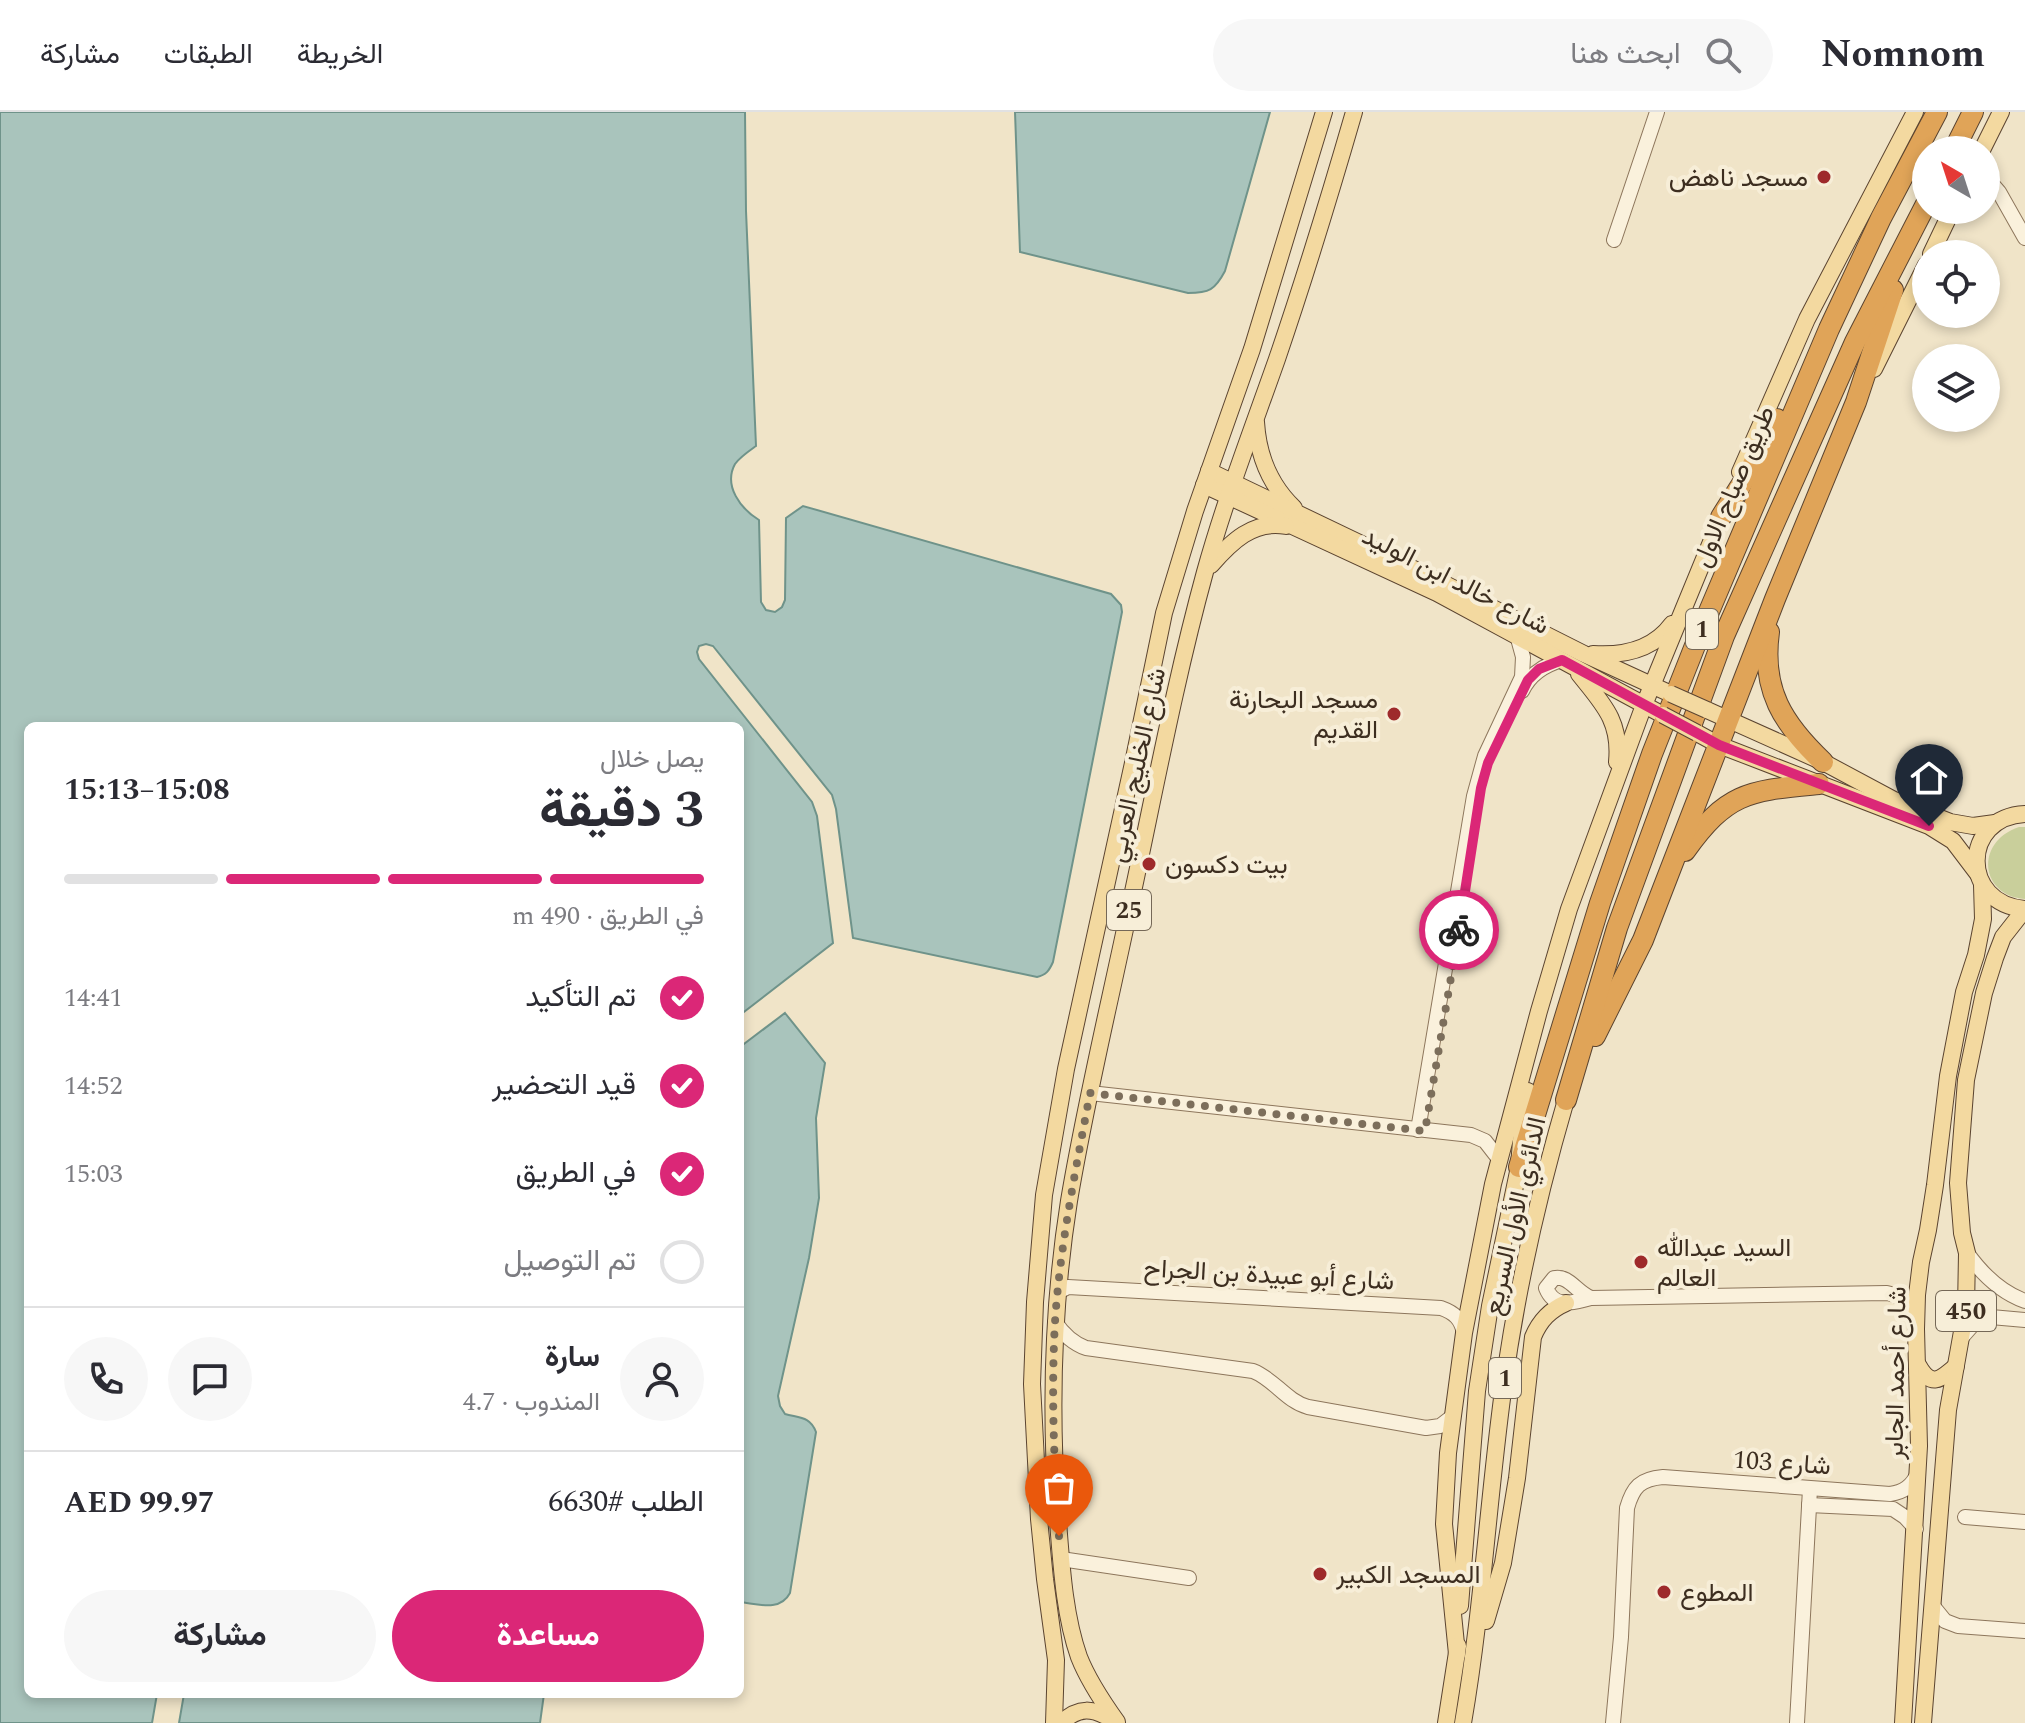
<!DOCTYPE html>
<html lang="ar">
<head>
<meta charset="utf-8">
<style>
  :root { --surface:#fff; --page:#f7f7f7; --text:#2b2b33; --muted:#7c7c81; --line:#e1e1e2; --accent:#db2777 }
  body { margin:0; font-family:Spectral,Vazirmatn,serif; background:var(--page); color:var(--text); direction:rtl; height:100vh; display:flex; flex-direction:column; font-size:30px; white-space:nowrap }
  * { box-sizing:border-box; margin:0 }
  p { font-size:26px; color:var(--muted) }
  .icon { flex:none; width:44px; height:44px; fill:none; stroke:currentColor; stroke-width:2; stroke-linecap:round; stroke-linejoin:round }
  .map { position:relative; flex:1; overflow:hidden; direction:ltr }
  .drawer { position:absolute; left:24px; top:610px; width:720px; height:976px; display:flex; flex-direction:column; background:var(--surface); border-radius:12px; box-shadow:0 4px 12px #0003; direction:rtl }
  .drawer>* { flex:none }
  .needle { width:52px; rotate:321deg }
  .fabs { position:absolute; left:1912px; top:24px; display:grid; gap:16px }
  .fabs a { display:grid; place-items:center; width:88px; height:88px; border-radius:50%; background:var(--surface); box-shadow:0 4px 12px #0003; font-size:40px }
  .pin { position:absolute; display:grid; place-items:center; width:68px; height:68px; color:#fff; margin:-82px -34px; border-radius:50% 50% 50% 0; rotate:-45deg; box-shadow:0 0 8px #0007 }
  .pin .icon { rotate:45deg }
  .courier { position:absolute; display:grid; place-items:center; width:80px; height:80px; margin:-40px; border:6px solid #db2777; border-radius:50%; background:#fff; color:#222; box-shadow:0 2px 10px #0007 }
  .headline em { font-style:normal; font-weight:700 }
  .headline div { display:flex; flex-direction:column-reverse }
  .headline { display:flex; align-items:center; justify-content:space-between; height:136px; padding:0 40px }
  h1 { font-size:52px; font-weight:700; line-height:60px }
  .bar { display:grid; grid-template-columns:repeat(4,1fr); gap:12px 8px; align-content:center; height:96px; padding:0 40px }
  .bar i { height:10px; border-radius:6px; background:var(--line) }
  .bar .current { background:var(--accent) }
  .bar p { grid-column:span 4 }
  .line { display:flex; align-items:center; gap:20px; padding:0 40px; border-top:2px solid var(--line) }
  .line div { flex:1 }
  .round { display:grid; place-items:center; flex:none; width:84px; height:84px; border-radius:42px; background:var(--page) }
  ol { padding:0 40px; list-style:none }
  li { display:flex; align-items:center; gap:24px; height:88px }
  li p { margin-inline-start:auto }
  li .icon { padding:8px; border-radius:50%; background:var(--accent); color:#fff; stroke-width:4 }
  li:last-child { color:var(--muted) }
  li i { width:44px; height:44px; border:4px solid var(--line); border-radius:50% }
  .action { display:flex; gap:16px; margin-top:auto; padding:16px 40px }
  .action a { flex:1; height:92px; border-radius:48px; background:var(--accent); color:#fff; font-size:32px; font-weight:700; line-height:92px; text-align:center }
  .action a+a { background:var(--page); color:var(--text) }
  header { display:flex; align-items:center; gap:48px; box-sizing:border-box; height:112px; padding:0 40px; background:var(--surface); border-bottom:2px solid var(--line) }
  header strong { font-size:38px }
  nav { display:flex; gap:44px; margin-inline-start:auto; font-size:28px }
  .search { width:560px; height:72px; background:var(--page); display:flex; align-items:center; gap:20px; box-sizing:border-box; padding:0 28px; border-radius:44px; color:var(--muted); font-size:30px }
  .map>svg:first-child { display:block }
  .green { fill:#c9cf9b }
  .water { fill:#a9c4bc; stroke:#6f938a; stroke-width:2 }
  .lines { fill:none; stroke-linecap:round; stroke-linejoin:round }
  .minor-casing { stroke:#8d765c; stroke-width:16 }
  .major-casing { stroke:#5b4430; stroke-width:18 }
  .highway-casing { stroke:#5b4430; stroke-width:22 }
  .minor { stroke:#faf1dc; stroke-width:14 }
  .major { stroke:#f3d9a0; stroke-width:16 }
  .highway { stroke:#e0a458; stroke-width:20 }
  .major-bridge-casing { stroke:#5b4430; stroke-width:18; stroke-linecap:butt }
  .major-bridge { stroke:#f3d9a0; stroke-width:16 }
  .done { stroke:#7c6e5b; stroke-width:8; stroke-dasharray:0 14.4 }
  .route { stroke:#db2777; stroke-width:10 }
  .poi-dot { fill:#9e2a2b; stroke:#f7eed8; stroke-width:3 }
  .labels { text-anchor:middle; stroke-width:8; stroke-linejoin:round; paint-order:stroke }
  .shield { fill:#f7eed8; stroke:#756857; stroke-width:2 }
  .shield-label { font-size:24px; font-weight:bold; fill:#3d2e20 }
  .poi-label { font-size:26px; fill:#3d2e20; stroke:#f7eed8; text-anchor:start }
  .street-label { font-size:26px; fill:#3d2e20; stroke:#f7eed8 }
</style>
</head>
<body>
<header>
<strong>Nomnom</strong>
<div class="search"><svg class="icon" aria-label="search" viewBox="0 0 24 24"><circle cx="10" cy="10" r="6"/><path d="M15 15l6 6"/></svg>ابحث هنا</div>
<nav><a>الخريطة</a><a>الطبقات</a><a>مشاركة</a></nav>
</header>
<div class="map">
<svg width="2025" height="1611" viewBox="0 0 2025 1611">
  <rect width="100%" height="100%" fill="#f0e4c8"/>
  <path class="green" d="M2019,715H2025V787C1980,784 1974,730 2019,715Z"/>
  <g class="water">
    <path d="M0,0H745L746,99L756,334C749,339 740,345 735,352C723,374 741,397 759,408L761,490L766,498L775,500L782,495L785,488L786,406L803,394L1111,482L1121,493L1122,500L1053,850C1049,859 1046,863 1037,865L853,826L836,697L832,683L713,534L706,532L699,534L697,540L699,547L812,690L817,704L833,831L740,903V614H28V1582H157L152,1611H0Z"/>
    <path d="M1015,0H1270L1225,159C1215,178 1209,181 1188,181L1020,140Z"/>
    <path d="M785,901L825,951L816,1006L819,1086L809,1146L778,1284L780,1294L785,1302C799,1306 810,1304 816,1320L790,1481C780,1500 758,1492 740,1490V935Z"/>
    <path d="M184,1582H544L540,1611H179Z"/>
  </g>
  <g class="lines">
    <g class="minor-casing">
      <g id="minor">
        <path d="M1986,65L1999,80L2025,126"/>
        <path d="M1614,128L1657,0"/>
        <path d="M1522,579C1530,562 1544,553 1562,548"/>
        <path d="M1090,981L1471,1023L1485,1029L1499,1047"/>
        <path d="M1418,1018L1474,684L1485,644L1522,565L1523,545L1517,523"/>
        <path d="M1967,1141C1982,1162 2000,1180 2025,1189"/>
        <path d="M1058,1180L1068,1175L1441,1196C1455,1201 1461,1207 1464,1221"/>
        <path d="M1591,1186C1576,1180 1569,1163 1554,1166L1546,1176C1555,1198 1573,1190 1591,1186L1887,1181C1901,1184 1910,1190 1917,1203"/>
        <path d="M1055,1210C1063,1222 1072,1231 1086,1236L1253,1259C1274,1267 1286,1289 1308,1295L1426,1316L1440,1314L1453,1304"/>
        <path d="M1962,1225L1977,1208L1991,1205L2025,1208"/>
        <path d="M1809,1393L1893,1397L1905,1405L1916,1417"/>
        <path d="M1965,1405L2025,1410"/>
        <path d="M1061,1447L1189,1466"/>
        <path d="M1932,1493L1945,1509L1958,1514L2025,1519"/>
        <path d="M1613,1611L1621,1525L1627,1396C1633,1375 1640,1367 1663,1365L1890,1382C1904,1380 1912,1374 1918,1361"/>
        <path d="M1797,1611L1810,1377"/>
      </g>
    </g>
    <g class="major-casing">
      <g id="major">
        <path d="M1982,38L2001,0"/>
        <path d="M1931,142L1952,98"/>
        <path d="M1874,257L1926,153"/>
        <path d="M1256,310C1258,343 1270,373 1294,396"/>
        <path d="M1209,359L1443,471L1584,542L1671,582"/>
        <path d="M1740,360L1807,207L1915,0"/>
        <path d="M1204,373L1437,481L1663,603"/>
        <path d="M1211,453C1231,430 1253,408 1286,414"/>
        <path d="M1593,542C1624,544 1653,538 1672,512"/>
        <path d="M1579,562C1603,592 1621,609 1617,650"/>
        <path d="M1707,598L1823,650L1894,688L1950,710L1973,714L1995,711"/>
        <path d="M1697,621L1719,633L1929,714L1953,729L1978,762"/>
        <path d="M2025,702C1961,705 1960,792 2025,797"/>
        <path d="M1918,1253C1931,1276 1940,1268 1956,1254"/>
        <path d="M1460,1494L1477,1279L1490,1194L1519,1055L1523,1002L1528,979"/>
        <path d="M1486,1509L1503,1451L1517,1366L1533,1225C1540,1208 1550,1198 1566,1191"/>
        <path d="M1457,1542L1444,1412L1448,1341L1464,1221L1493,1072L1539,899L1569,797L1644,593L1725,396"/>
        <path d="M1117,1610C1102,1589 1088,1568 1079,1545C1063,1500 1061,1444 1057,1397C1050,1294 1053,1190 1069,1089C1085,993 1108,898 1128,803C1153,688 1174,573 1205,460C1225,388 1252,318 1277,247C1305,165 1330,83 1354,0"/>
        <path d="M1054,1611L1056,1548L1045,1467L1039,1407L1032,1272L1035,1190L1044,1083L1066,957L1133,651L1164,501L1195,399L1252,237L1324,0"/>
        <path d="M1061,1611C1079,1594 1093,1596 1113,1608"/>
        <path d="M1446,1611L1458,1534"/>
        <path d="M1463,1611C1482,1501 1488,1390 1503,1279C1516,1180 1538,1084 1566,988"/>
        <path d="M1903,1611L1919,1334L1916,1217L1917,1183L1921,1150L1928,1118L1935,1073L1948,964L1964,880L1976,843L1983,807L1982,773"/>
        <path d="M1923,1611L1948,1298L1966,1197L1967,1141L1962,1121L1958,1071L1966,968L1984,881L1995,846L2003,825L2025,797"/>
      </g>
    </g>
    <g class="highway-casing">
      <g id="highway">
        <path d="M1954,38L1973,0"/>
        <path d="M1721,405L1748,362L1777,307"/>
        <path d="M1769,520C1761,578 1783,612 1823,650"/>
        <path d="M1685,739C1728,679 1749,679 1819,672"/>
        <path d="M1595,924L1643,828L1775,487L1856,290L1893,178"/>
        <path d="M1566,988L1617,816L1724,524L1855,230L1926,92"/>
        <path d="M1519,1055L1600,791L1652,642L1702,516L1829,217L1881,106L1937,0"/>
      </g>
    </g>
    <use href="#minor" class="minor"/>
    <use href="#major" class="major"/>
    <use href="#highway" class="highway"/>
    <g class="major-bridge-casing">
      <g id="major-bridge">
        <path d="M1671,582L1707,598"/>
        <path d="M1663,603L1697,621"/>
      </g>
    </g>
    <use href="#major-bridge" class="major-bridge"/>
  </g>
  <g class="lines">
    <path class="done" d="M1059,1424C1054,1353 1051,1281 1055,1210C1060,1133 1076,1057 1090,981L1425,1019L1459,818"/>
    <path class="route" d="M1459,818L1481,676L1488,651L1528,568L1539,557L1562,548L1719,633L1929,714"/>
  </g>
  <g class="poi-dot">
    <circle cx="1824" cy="65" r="8"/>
    <circle cx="1394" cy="602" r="8"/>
    <circle cx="1149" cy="752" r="8"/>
    <circle cx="1641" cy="1150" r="8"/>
    <circle cx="1320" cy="1462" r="8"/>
    <circle cx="1664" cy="1480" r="8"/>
  </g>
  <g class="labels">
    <g class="shield">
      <rect x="1686" y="497" width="32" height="40" rx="6"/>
      <rect x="1107" y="778" width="44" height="40" rx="6"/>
      <rect x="1936" y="1179" width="60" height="40" rx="6"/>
      <rect x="1489" y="1246" width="32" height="40" rx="6"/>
    </g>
    <g class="shield-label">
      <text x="1702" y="525">1</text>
      <text x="1129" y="806">25</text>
      <text x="1966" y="1207">450</text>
      <text x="1505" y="1274">1</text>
    </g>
    <g class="poi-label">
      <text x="1808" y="74" text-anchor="end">مسجد ناهض</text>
      <text x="1378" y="596" text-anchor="end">مسجد البحارنة<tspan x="1378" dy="30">القديم</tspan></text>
      <text x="1165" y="761">بيت دكسون</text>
      <text x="1657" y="1144">السيد عبدالله<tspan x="1657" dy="30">العالم</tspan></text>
      <text x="1336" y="1471">المسجد الكبير</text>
      <text x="1680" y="1489">المطوع</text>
    </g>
    <g class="street-label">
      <text transform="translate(1733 374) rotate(-67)" y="9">طريق صباح الاول</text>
      <text transform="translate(1456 468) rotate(27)" y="9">شارع خالد ابن الوليد</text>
      <text transform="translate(1136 653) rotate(-78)" y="9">شارع الخليج العربي</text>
      <text transform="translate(1514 1104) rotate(-77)" y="9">الدائري الأول السريع</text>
      <text transform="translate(1269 1162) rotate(3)" y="9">شارع أبو عبيدة بن الجراح</text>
      <text transform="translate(1895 1261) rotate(-89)" y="9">شارع أحمد الجابر</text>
      <text transform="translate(1782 1350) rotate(4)" y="9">شارع 103</text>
    </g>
  </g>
</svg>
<div class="fabs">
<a><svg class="needle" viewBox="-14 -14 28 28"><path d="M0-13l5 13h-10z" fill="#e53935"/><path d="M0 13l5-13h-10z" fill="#7c7c81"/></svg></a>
<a><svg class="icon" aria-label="locate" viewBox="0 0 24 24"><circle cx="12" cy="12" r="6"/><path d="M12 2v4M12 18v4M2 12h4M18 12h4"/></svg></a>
<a><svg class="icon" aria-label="layers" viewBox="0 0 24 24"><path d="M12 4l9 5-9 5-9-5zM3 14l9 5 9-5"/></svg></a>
</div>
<div class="pin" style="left:1059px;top:1424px;background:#ea580c"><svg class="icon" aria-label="bag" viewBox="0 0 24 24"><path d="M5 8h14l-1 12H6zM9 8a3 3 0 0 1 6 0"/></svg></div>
<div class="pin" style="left:1929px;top:714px;background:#1f2937"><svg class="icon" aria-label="home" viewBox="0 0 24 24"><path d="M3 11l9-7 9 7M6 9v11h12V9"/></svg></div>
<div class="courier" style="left:1459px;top:818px"><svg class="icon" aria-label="bike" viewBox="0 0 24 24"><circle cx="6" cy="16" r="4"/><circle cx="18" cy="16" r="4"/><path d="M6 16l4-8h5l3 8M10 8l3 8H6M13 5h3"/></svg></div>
<section class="drawer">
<div class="headline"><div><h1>3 دقيقة</h1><p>يصل خلال</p></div><em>15:08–15:13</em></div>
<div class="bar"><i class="current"></i><i class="current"></i><i class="current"></i><i></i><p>في الطريق · 490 m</p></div>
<ol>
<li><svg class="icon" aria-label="check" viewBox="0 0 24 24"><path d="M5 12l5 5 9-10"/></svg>تم التأكيد<p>14:41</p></li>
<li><svg class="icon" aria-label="check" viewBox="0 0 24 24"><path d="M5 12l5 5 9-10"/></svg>قيد التحضير<p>14:52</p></li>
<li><svg class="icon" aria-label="check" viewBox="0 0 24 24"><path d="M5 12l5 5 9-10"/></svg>في الطريق<p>15:03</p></li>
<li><i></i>تم التوصيل</li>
</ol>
<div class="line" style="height:144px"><a class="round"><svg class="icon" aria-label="person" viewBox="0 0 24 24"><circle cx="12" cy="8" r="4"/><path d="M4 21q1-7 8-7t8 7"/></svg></a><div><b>سارة</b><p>المندوب · 4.7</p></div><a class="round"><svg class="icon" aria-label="chat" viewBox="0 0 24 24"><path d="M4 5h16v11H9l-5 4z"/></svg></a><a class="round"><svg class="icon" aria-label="phone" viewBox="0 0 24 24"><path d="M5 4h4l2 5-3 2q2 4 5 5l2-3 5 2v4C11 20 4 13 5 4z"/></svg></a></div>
<div class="line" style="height:104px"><div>الطلب #6630</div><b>AED 99.97</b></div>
<div class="action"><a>مساعدة</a><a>مشاركة</a></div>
</section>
</div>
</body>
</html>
